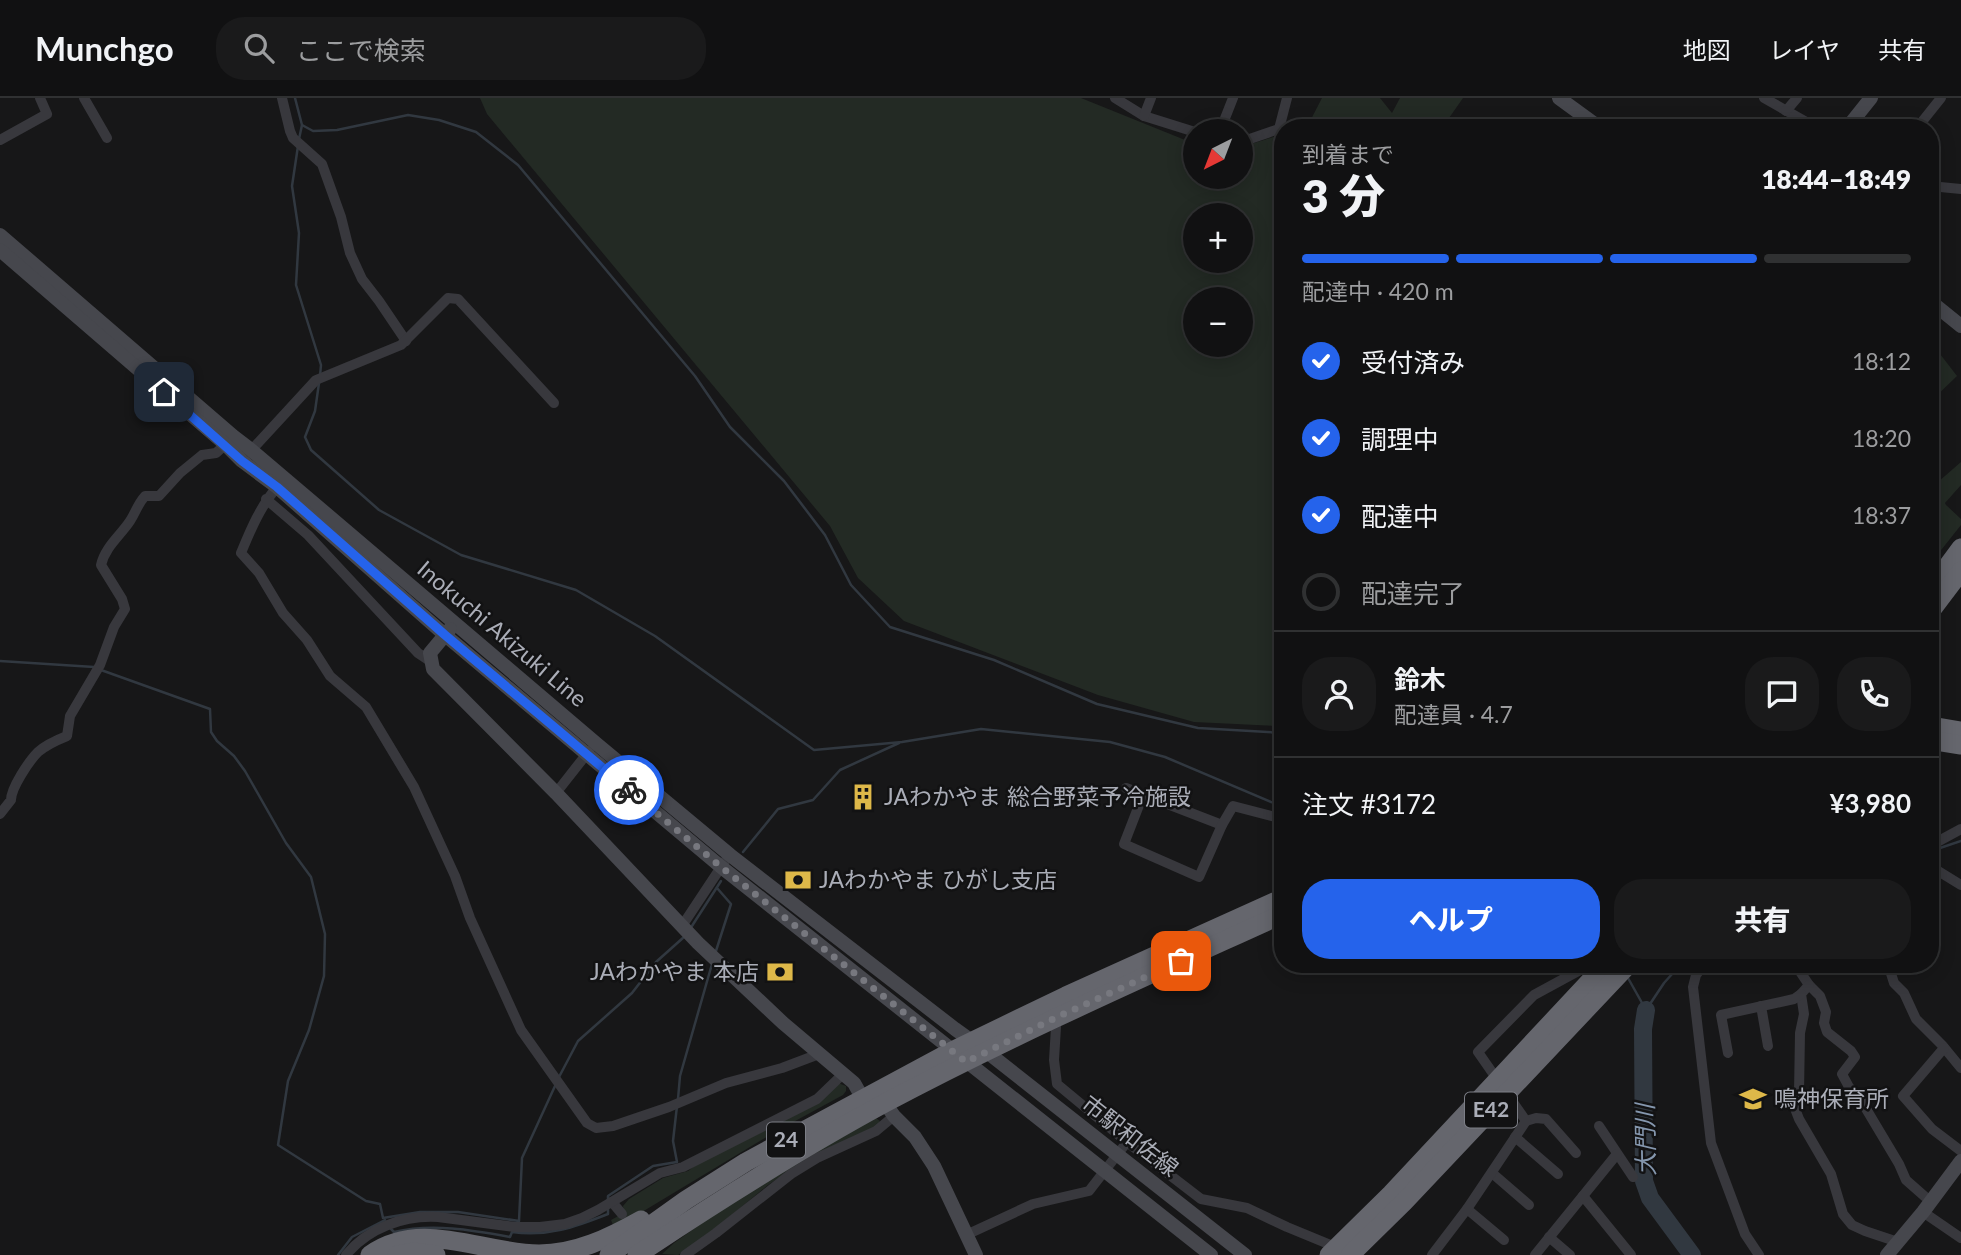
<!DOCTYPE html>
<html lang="ja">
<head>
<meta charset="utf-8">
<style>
  :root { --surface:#111112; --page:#1a1a1b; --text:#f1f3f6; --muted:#9c9d9f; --line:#303132; --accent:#2563eb }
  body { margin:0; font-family:Lato,"Noto Sans JP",sans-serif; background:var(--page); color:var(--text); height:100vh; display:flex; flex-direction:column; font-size:26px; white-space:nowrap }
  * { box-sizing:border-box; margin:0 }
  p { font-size:23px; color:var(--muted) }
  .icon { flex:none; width:38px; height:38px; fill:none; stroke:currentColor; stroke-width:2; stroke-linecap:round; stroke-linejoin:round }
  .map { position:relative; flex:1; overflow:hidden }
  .sheet { position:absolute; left:1274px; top:21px; width:665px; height:854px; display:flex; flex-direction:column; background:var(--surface); border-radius:28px; box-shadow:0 4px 18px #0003,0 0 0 2px var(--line) }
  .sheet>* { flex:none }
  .needle { width:46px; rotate:222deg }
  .fabs { position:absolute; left:1183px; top:21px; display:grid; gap:14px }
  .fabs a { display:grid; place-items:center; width:70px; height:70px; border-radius:50%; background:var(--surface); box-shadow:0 4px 18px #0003,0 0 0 2px var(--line); font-size:35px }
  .pin { position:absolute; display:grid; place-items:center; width:60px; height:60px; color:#fff; margin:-30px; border-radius:14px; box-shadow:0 4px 10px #0006 }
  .courier { position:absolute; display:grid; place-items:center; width:70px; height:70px; margin:-35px; border:5px solid #2563eb; border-radius:50%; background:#fff; color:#222; box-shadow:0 2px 9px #0007 }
  .headline em { font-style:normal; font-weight:800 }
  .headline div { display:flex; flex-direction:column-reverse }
  .headline { display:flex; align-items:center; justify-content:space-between; height:119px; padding:0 28px }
  h1 { font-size:46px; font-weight:800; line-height:52px }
  .bar { display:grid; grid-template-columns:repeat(4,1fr); gap:10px 7px; align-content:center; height:84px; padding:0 28px }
  .bar i { height:9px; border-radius:5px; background:var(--line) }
  .bar .current { background:var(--accent) }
  .bar p { grid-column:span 4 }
  .line { display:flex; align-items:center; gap:18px; padding:0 28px; border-top:2px solid var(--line) }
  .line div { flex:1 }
  .round { display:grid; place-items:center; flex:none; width:74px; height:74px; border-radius:28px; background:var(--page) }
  ol { padding:0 28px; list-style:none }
  li { display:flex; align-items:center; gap:21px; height:77px }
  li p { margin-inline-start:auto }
  li .icon { padding:7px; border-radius:50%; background:var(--accent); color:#fff; stroke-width:4 }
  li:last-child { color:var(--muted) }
  li i { width:38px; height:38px; border:4px solid var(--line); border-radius:50% }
  .cta { display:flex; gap:14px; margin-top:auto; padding:14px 28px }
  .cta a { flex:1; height:80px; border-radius:28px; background:var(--accent); color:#fff; font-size:28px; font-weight:800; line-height:80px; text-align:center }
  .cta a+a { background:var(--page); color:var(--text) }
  header { display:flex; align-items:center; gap:42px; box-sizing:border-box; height:98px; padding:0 35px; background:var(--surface); border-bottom:2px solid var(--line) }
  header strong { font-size:33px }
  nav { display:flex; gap:38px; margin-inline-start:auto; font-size:24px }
  .search { width:490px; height:63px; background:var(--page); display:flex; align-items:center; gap:18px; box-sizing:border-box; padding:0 24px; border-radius:28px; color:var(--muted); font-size:26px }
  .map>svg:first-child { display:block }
  .green { fill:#232a24; fill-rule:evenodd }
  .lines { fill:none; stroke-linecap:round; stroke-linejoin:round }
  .stream { stroke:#313840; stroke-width:2.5 }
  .river { stroke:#313840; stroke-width:18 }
  .street { stroke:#38383d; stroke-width:10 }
  .secondary { stroke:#46474d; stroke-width:14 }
  .highway { stroke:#65666d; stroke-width:19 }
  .highway-bridge { stroke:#65666d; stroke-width:19 }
  .done { stroke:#77787f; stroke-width:7; stroke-dasharray:0 12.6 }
  .route { stroke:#2563eb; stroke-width:9 }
  .labels { text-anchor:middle; stroke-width:5; stroke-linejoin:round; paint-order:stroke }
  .shield { fill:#121213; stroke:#7c7e86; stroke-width:2 }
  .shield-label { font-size:21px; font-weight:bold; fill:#aaadb7 }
  .street-label { font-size:23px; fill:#aaadb7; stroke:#121213 }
  .poi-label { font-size:23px; fill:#aaadb7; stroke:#121213; text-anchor:start }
  .water-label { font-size:24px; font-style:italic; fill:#8597ae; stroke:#121213 }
</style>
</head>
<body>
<header>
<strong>Munchgo</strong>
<div class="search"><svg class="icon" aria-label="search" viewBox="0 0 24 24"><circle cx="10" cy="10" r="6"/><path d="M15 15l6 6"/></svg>ここで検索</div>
<nav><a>地図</a><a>レイヤ</a><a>共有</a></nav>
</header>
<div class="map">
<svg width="1961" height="1157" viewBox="0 0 1961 1157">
  <rect width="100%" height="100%" fill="#171718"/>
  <g class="green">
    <path d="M480,0H1081L1195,46V79H1241V49L1283,36V619L1275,628L1194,624L1098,597L904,523L858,480L830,428L487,16ZM1195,117H1241V163H1195ZM1195,201H1241V247H1195Z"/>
    <path d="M1322,0H1380L1392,15L1400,0H1463L1449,20L1455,30H1304L1307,29Z"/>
    <path d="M1930,243L1957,278L1930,304Z"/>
    <path d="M1961,364V387L1945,405L1946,407L1961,421V427L1930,466V391Z"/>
    <path d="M838,985L846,988V993L843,997L775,1034L637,1117L613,1127L611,1122L624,1115L623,1108L629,1101L663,1080L688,1073L701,1063Z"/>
    <path d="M876,1020L880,1023L878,1028L792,1071L768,1087L710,1135L678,1157L662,1156L674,1145L771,1076Z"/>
  </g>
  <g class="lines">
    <g class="stream">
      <path d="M295,0L302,27L299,41"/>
      <path d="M302,27L313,33L337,32L408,17L439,22L476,34L518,67L695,278L730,329L784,383L825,437L851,487L890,529L994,562L1097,606L1198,630L1283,635"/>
      <path d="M298,48L292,88L299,135L296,187L321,267L320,278"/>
      <path d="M319,285L315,313L305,339L311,352L379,412L461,457L576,492L655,538L814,652L902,644L981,631L1110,644L1165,659L1283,709"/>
      <path d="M0,563L94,569"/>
      <path d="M101,572L210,611L211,634L217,643L234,658L245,673L286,745L311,779L325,836L324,878L309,932L288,983L278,1047L366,1103L380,1106L383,1120L420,1114H458L519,1123L522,1060L555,988"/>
      <path d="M1940,750L1961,743"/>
      <path d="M743,754L778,711L813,702L840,672L899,645"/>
      <path d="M690,831L721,783"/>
      <path d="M715,856L731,806L717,790"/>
      <path d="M1628,880L1646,912L1664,885L1681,866"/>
      <path d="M559,979L578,943L632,895L656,864L684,839"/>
      <path d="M678,1001L680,978L712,866"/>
      <path d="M608,1101V1098L653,1068L677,1064L673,1043L677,1008"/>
      <path d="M390,1130L394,1134C432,1125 472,1132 510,1139L512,1134C548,1139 575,1129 608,1116V1111"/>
      <path d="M338,1157L352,1139L385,1122"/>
    </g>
    <path class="river" d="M1646,912L1643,931L1644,1083L1650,1100L1692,1157"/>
    <g class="street">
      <path d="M84,0L107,40"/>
      <path d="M282,0L290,33L293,40L322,66L341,119L350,155L362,181L379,203L406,243"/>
      <path d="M1115,0L1144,18L1195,34"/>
      <path d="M1764,0L1817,30"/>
      <path d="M1786,13L1797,0"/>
      <path d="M1144,18L1151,0"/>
      <path d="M1917,30L1941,0"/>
      <path d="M1220,33L1233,0"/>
      <path d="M0,42L47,16L40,0"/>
      <path d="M1241,44L1279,31L1287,0"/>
      <path d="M1930,88L1961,91"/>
      <path d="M246,358L316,282L401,247L448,200L458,201L554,305"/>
      <path d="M277,389C260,409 251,431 241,455L259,475L283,515L307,542L330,578L366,609L414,689L455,778L470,820L521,932L587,1025L596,1030L613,1028L669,1009L726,985L782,970L819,956"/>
      <path d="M266,401L308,437L418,555L430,563"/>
      <path d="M1126,690L1222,727"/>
      <path d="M556,695L589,653"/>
      <path d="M1143,697L1124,746L1199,779L1222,727L1233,708L1283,721"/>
      <path d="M0,716L11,702C11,690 29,663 38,654C46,647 57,642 67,638L70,618L100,567L114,529L125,511L122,501L101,467C105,449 120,438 130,423C136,414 137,407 145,398H159L180,375L202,357L216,355L229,343"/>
      <path d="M1930,753L1937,744L1961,731"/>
      <path d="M1930,768L1961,787"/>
      <path d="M682,828L725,763"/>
      <path d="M1704,866L1696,877L1693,889L1711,1045L1745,1136L1759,1157"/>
      <path d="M1795,866L1809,887L1820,898L1826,914L1824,925L1827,934L1851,953L1855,959L1842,976L1849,989L1862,1004L1899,1066L1906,1082L1931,1104"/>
      <path d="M1888,866L1894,885L1904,895L1916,921L1942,947L1961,970"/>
      <path d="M1809,887L1801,896L1804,916L1800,935L1799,995L1794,1008L1799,1021L1831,1076L1843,1116L1852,1127L1865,1133L1898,1144"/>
      <path d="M1761,908L1768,948"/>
      <path d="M1055,920L1056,929L1054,962L1057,986L1127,1044"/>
      <path d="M1944,950L1903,998L1932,1031L1961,1053"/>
      <path d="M1728,955L1721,917L1794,901L1801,896"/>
      <path d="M1526,1023L1536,1020L1546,1021L1576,1055"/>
      <path d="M1599,1028L1633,1079"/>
      <path d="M1515,1039L1558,1076"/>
      <path d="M1492,1075L1529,1107"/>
      <path d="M1583,1098L1631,1157"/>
      <path d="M612,1104L622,1116"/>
      <path d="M1467,1111L1504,1142"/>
      <path d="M1923,1114L1961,1140"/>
      <path d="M966,1137L1033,1106L1089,1093L1127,1044L1201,1101L1247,1110L1287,1129L1338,1150"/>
      <path d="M1549,1139L1570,1157"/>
      <path d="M346,1157C368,1130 404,1117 438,1119L515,1129H540L565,1126L582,1120L598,1112L660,1075L683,1069L817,1001L843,976"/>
      <path d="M685,1157L716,1135L791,1076L817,1060L876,1033L894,1018"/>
      <path d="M1432,1157L1467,1111L1526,1023L1478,954L1534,897L1591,866"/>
      <path d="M1535,1157L1617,1056"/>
    </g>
    <g class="secondary">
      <path d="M1559,0L1600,30"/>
      <path d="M1847,30L1871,0"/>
      <path d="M0,137L233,338L250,351L598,647L730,757L955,931L987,954L1245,1157"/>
      <path d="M0,152L226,347L242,363L277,389L445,537L720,768L1211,1157"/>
      <path d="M1930,203L1961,228"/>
      <path d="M450,531L430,555L433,571L556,695L698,845L783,925L854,985L863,1001"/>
      <path d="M885,1005L894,1018L915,1039L934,1068L976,1157"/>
      <path d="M1887,1157L1923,1114L1961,1063"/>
    </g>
    <g class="highway">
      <path d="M1930,492L1961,450"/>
      <path d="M1930,514L1961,473"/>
      <path d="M1930,628L1961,633"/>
      <path d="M1930,642L1961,647"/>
      <path d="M370,1157C421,1120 483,1156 539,1156C576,1156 609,1140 641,1122"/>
      <path d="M397,1157L413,1154L436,1157"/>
      <path d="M609,1157L686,1102L746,1064L952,953L1066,898L1283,800"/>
      <path d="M637,1157C718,1103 800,1051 885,1005C1015,936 1149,877 1283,816"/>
    </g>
    <g class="highway-bridge">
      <path d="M1329,1157L1391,1096L1606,866"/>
      <path d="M1350,1157L1404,1104L1629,866"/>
    </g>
  </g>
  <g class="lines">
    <path class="done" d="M629,692L720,768L966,964L1055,920L1181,863"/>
    <path class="route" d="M164,294L242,363L277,389L445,537L629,692"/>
  </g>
  <defs>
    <g id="building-bare" transform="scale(2.1)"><path d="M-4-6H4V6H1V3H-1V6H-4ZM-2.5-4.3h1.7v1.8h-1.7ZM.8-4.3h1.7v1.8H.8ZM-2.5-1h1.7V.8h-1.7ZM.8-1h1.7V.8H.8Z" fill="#deb849" stroke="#121213" stroke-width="2.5" paint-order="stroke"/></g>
    <g id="bank-bare" transform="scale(2.1)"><path d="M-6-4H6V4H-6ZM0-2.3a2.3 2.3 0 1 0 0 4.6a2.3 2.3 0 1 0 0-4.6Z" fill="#deb849" stroke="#121213" stroke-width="2.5" paint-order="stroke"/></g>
    <g id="school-bare" transform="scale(2.1)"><path d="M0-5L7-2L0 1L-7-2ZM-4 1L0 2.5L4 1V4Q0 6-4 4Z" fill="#deb849" stroke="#121213" stroke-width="2.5" paint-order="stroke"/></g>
  </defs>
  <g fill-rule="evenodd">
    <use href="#building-bare" x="863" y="699"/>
    <use href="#bank-bare" x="798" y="782"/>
    <use href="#bank-bare" x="780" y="874"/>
    <use href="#school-bare" x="1753" y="1001"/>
  </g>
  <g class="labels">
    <g class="shield">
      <rect x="1465" y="994.5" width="52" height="35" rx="5"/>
      <rect x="767" y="1024.5" width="38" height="35" rx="5"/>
    </g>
    <g class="shield-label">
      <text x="1491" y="1019">E42</text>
      <text x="786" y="1049">24</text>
    </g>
    <g class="street-label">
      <text transform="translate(502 536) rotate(40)" y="8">Inokuchi Akizuki Line</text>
      <text transform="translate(1130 1038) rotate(38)" y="8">市駅和佐線</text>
    </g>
    <g class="poi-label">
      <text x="884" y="707">JAわかやま 総合野菜予冷施設</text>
      <text x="819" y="790">JAわかやま ひがし支店</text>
      <text x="759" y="882" text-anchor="end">JAわかやま 本店</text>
      <text x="1774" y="1009">鳴神保育所</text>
    </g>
    <g class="water-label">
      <text transform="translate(1646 1042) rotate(-91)" y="8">大門川</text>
    </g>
  </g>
</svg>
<div class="fabs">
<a><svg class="needle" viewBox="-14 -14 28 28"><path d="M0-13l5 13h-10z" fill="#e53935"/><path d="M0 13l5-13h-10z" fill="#9c9d9f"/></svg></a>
<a>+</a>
<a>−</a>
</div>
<div class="pin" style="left:1181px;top:863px;background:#ea580c"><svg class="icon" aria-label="bag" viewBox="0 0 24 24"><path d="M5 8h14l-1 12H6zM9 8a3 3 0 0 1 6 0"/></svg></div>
<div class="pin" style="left:164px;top:294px;background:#1f2937"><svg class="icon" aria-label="home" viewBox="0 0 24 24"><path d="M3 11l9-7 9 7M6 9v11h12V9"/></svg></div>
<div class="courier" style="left:629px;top:692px"><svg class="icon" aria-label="bike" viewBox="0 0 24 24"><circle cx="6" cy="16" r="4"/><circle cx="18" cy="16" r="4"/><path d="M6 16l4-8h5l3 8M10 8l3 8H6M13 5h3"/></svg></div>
<section class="sheet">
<div class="headline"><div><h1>3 分</h1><p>到着まで</p></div><em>18:44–18:49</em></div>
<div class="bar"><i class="current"></i><i class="current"></i><i class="current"></i><i></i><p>配達中 · 420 m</p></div>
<ol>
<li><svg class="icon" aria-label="check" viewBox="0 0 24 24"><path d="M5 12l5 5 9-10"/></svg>受付済み<p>18:12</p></li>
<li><svg class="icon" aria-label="check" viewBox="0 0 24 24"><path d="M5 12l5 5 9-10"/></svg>調理中<p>18:20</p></li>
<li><svg class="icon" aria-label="check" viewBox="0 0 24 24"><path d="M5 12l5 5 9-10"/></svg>配達中<p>18:37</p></li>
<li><i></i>配達完了</li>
</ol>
<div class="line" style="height:126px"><a class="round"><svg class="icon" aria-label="person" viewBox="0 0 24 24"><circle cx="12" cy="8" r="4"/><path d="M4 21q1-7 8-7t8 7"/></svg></a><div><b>鈴木</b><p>配達員 · 4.7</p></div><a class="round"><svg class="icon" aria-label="chat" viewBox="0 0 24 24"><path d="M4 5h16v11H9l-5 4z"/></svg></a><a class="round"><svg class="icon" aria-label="phone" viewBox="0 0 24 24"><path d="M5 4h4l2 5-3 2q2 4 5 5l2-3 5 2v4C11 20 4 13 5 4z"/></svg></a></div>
<div class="line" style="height:91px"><div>注文 #3172</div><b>¥3,980</b></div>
<div class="cta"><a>ヘルプ</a><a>共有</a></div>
</section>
</div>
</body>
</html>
